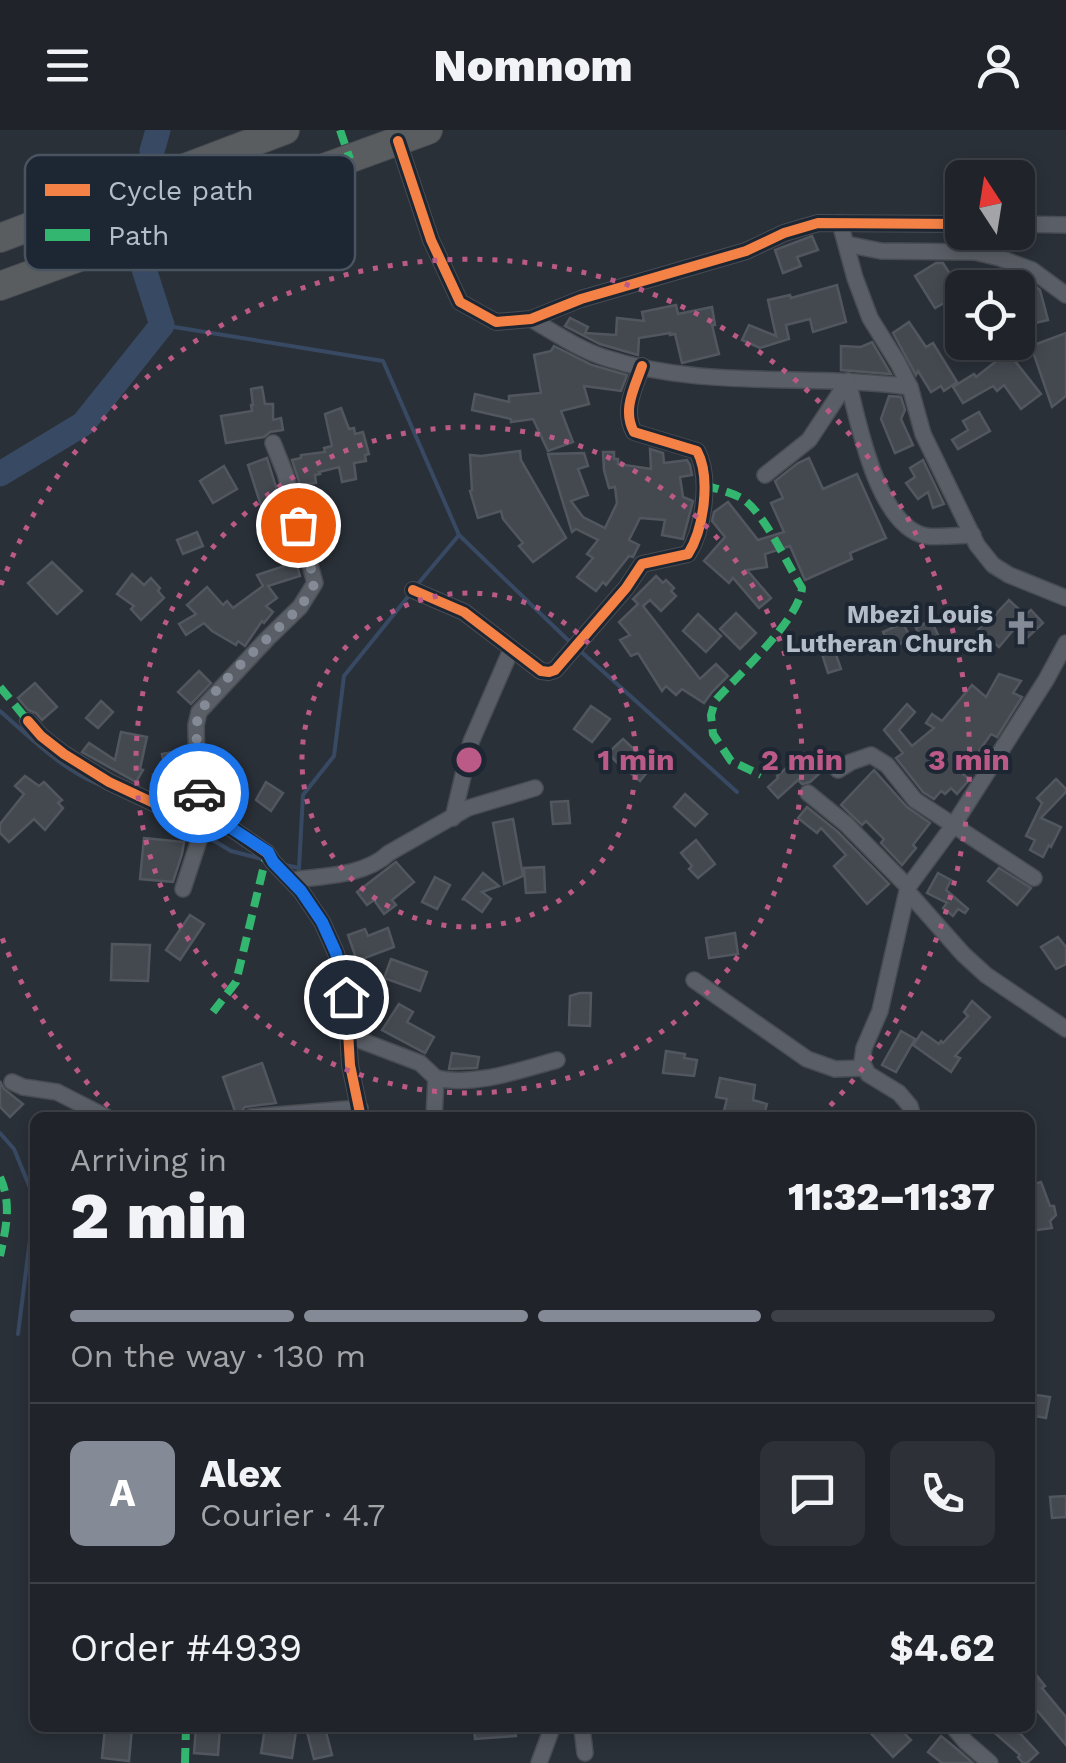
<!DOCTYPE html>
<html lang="en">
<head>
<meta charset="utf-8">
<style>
  :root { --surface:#20242a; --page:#2d3036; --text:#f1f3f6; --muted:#a2a4a8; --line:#3d4147; --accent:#848b96 }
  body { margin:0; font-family:"Work Sans",sans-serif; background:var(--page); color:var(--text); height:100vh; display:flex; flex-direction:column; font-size:38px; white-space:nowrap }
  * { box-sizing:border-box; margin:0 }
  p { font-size:32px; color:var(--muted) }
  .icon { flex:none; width:55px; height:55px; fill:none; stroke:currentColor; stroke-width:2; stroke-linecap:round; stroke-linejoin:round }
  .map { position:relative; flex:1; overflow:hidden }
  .details { position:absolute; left:30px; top:982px; width:1005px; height:620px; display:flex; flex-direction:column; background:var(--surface); border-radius:15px; box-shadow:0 5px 15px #0003,0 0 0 2px var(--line) }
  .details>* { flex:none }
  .needle { width:65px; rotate:348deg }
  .controls { position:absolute; left:945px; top:30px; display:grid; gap:20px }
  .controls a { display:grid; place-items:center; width:90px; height:90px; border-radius:15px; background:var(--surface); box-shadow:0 5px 15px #0003,0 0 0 2px var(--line); font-size:50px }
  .pin { position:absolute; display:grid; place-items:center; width:85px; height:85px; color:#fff; margin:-42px; border:5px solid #fff; border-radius:50%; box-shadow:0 2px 10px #0007 }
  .courier { position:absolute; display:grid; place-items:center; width:100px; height:100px; margin:-50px; border:8px solid #1a73e8; border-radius:50%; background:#fff; color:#222; box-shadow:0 2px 12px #0007 }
  .headline em { font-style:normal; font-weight:800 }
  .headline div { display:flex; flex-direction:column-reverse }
  .headline { display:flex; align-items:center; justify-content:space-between; height:170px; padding:0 40px }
  h1 { font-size:65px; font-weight:800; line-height:75px }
  .bar { display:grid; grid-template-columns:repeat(4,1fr); gap:15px 10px; align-content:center; height:120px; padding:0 40px }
  .bar i { height:12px; border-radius:8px; background:var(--line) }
  .bar .selected { background:var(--accent) }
  .bar p { grid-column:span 4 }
  .line { display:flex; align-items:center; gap:25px; padding:0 40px; border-top:2px solid var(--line) }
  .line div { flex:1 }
  .round { display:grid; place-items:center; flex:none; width:105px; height:105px; border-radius:15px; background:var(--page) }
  header { display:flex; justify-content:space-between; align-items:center; height:130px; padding:0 40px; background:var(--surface); font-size:45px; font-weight:800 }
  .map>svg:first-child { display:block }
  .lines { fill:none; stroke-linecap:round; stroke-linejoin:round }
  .stream { stroke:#384963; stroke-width:4 }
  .river { stroke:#384963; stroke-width:25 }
  .building { fill:#444950; stroke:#52575f; stroke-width:2.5 }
  .street-casing { stroke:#484c53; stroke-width:18 }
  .highway-casing { stroke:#474c53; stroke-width:30 }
  .street { stroke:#5a5e66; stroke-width:15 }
  .highway { stroke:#5a5d60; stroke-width:28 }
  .quiet { stroke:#33b770; stroke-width:8; stroke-dasharray:15 8; stroke-linecap:butt }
  .cycleway-casing { stroke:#1d2633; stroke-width:16 }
  .cycleway { stroke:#f48246; stroke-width:10 }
  .done { stroke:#848b96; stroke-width:10; stroke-dasharray:0 18 }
  .route { stroke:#1a73e8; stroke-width:12 }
  .ring { fill:none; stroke:#bc5a87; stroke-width:5; stroke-dasharray:5 10 }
  .labels { text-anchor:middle; stroke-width:8; stroke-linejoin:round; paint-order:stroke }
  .poi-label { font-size:25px; font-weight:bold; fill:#b4bcc9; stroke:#1d2633; text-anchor:end }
  .key { fill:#1d2633; stroke:#4a5360; stroke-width:2.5 }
  .key-label { font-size:28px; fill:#b4bcc9 }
  .centre { fill:#bc5a87; stroke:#1d2633; stroke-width:5 }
  .ring-label { font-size:30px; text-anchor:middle; font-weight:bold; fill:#bc5a87; stroke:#1d2633; stroke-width:8; stroke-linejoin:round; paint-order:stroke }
</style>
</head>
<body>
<header><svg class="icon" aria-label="menu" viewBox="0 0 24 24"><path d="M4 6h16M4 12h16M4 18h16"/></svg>Nomnom<svg class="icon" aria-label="person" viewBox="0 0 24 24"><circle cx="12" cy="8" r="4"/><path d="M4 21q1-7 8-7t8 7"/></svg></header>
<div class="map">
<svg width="1066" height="1633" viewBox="0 0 1066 1633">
  <rect width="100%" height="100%" fill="#2a3038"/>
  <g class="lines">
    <g class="stream">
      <path d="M162,195L383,231L459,405L570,512"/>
      <path d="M417,455L459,405"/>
      <path d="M577,518L737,662"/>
      <path d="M0,581C31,608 64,642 103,656"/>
      <path d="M171,687L197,702"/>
      <path d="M206,706L231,721L266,730"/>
      <path d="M285,735L299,738L303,665L334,626L344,546L411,463"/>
      <path d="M0,1003L14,1019L35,1070L18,1204"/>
    </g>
    <g class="river">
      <path d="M152,21L158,0"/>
      <path d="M0,344L83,294L162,195L144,139"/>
    </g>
  </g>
  <g class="building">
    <path d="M812,106L818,120L797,127L801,136L783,143L775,120Z"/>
    <path d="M936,133H943L962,163V175L950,181L946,172L935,178L915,146Z"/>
    <path d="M837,155L846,192L813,202L810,189L786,195L789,209L760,218L742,210L749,195L776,206L768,170L790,165L791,168Z"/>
    <path d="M1036,157L1040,160L1048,190L1022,196L1018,181L1024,180L1019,163Z"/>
    <path d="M676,175L678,184L712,177L715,195H712L719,224L682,233L675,204L670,205V203L639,208L638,225L600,214L565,196L570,188L588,197L585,203L616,205L617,188L644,191L642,182Z"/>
    <path d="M909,192L926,217L933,213L957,252L944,261L941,256L931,262L918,241L916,245L893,203Z"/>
    <path d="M1066,203V266L1052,277L1031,216Z"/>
    <path d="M872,212L891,244L841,240V216L861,217Z"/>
    <path d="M554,216L592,235L627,245L621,261L584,256L589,274L561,281L573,312L548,321L533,289L511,292V289L472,280L475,264L509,272V266L541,263L534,225L551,221Z"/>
    <path d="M1008,222L1041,264L1021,279L1004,255L997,261L993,256L963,273L953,257L974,244L976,247Z"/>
    <path d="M262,257L265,274H273V290L281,288L283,300L270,302L264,307L226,313L221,286L252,281L251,275H253L251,259Z"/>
    <path d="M889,266L901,267L905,280L901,289L913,315L895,323L881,289Z"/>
    <path d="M341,278L349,299L354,298L355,304L363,302L369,324L365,325L366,331L354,333L356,349L342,352L339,337L319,342L320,344L315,345L316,353L300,355L292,330L301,328V325L325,322L324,318L332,316L325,284Z"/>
    <path d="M979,282L990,301L958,319L952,310L968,300L963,291Z"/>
    <path d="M650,319L663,323L664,333L687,330L690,335L692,345L680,347L683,367L693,371L683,409L662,405L665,390L640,388L629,410L639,415L633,427L629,426L606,455L603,452L596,461L577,447L593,428L587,424L598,410L576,399L572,402L548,324L584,323L588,336L578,339L588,365L571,371L583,387L605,398L617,373L615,357L609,358L604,340L603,322H614V329H618V334L651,339Z"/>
    <path d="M520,321L521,330L566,408L533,432L519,416L523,413L503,389L501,381L478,388L470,361L472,360L470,325L481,326Z"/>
    <path d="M267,328L290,402L271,407L248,335Z"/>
    <path d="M809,328L823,359L857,344L886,408L850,423L852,429L805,450L790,416L765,424L767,437L747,440L771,468L759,478L733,448L729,453L704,431L725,407L712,391L714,382L728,372L758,410L784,402L771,373L783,368L775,351L798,333Z"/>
    <path d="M923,330L944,374L933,378L928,362L918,369L906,353L915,347L910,338Z"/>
    <path d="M224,336L237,359L213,373L200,351Z"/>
    <path d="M197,402L203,416L183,424L177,410Z"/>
    <path d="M52,432L82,461L57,484L28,453Z"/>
    <path d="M296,432L300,446L268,456L277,468L266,476L273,482L264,493L262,491L245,516L238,511L236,515L212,501L204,493L186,505L179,494L196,484L187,475L207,457L223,475L227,471L233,478L263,456L257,445Z"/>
    <path d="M132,444L144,455L151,448L160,458L158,461L164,468L141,490L131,479L134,476L117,464Z"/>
    <path d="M656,446L663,453L666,450L674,458L671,461L676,466L661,481L650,470L643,476L700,549L716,534L728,546L712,562L704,573L682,559L676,565L666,556L662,561L638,523L631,526L620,510L630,505L619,492L638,474L633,469Z"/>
    <path d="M1009,470L1025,485L1031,480L1043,493L1026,509L1015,498L999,517L978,500L991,485L993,487Z"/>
    <path d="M736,483L756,503L740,519L720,499Z"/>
    <path d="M698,484L721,506L706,522L683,501Z"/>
    <path d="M931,490L940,509L925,516L916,498Z"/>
    <path d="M903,493L911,509L890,518L883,502Z"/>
    <path d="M831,510L841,539L828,543L819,514Z"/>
    <path d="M199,541L211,553L191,574L178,562Z"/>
    <path d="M999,544L1021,551L1013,563L1022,567L997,607L991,604L963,644L969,649L968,651L957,664L951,658L945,664L941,661L934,669L923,662L896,628L903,623L884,600L907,574L915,582L899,600L912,616L934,598L926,593L932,584L942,591L972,555L986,567Z"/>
    <path d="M35,553L57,577L42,590L36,583L28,580L18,568Z"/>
    <path d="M101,571L113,582L98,598L86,588Z"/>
    <path d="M591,576L610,589L592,612L574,599Z"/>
    <path d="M121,602L147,607L140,639L143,640L136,652L82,622L89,613L115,630Z"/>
    <path d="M623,609L652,636L640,651L622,636L621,637L608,623Z"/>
    <path d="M185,620L186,671L153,660V645L168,653L162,624Z"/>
    <path d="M804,623L821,642L810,652L802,654L798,650L778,668L768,657L778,648L777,646Z"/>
    <path d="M874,640L907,677L930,693L913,715L916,718L902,735L881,713L884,709L866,691L862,695L841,675Z"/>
    <path d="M25,646L39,656L44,652L62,670L58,673L63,678L45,700L34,689L9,712L0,703V694L24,664L15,656Z"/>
    <path d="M1056,649L1066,659V662L1041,688L1061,697L1051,717L1049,715L1043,727L1030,720L1035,710L1026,706L1042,673L1037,668Z"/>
    <path d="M266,652L283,663L271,681L256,670Z"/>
    <path d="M685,664L707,684L695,696L674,677Z"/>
    <path d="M568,671L570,693L553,694L551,672Z"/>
    <path d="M807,677L838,702L889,754L867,774L834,736L846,725L821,698L817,703L798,688Z"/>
    <path d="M513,689L523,746L504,754L493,693Z"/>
    <path d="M144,708L184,712L182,724L173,752L140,749Z"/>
    <path d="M696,710L715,734L698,748L689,739L692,736L681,723Z"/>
    <path d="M396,732L414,752L392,770L396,775L384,784L374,770L367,775L357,762Z"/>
    <path d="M544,737L545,762L526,763L524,738Z"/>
    <path d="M999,738L1031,758L1017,775L988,751Z"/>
    <path d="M483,743L499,756L482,762L491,769L482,782L464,769L462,770Z"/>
    <path d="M938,743L951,750L946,760L968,779L965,783L958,779L953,786L943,778L947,773L927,763Z"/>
    <path d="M435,747L450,755L437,779L422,772Z"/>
    <path d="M190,785L204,794L180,830L166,820Z"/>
    <path d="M388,798L394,817L357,831L348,805L365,799L368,806Z"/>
    <path d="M735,803L738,824L709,828L706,808Z"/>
    <path d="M1058,807L1066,817V834L1056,839L1041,817Z"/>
    <path d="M112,814L150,815L148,851L111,850Z"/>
    <path d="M391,829L427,842L420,861L384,848Z"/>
    <path d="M580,863H591L590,896L569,895L570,866Z"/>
    <path d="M972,871L990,887L955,926L960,928L951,942L913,915L922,902L939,914L941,911L943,913L968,886L964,882Z"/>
    <path d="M399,874L413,882L407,892L434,907L425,923L382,900Z"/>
    <path d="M901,901L915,909L896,942L882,935Z"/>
    <path d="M666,921L685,924L684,928L697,930L694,946L663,943Z"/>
    <path d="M452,923L479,927L477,938L449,939Z"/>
    <path d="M262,933L276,973L245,977L237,987L223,947Z"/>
    <path d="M720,948L755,955L753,970L767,974L763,988H722L727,969L716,967Z"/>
    <path d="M0,951L4,959L23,974L10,987L0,977Z"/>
    <path d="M1041,1052L1050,1076H1054L1056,1085L1050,1091L1052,1098L1030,1101V1055Z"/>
    <path d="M1030,1264L1050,1267L1046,1288L1030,1285Z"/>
    <path d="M1066,1366V1387L1052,1388L1050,1367Z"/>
    <path d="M1030,1537L1045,1556L1042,1558L1066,1587V1615L1030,1572Z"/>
    <path d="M105,1598H132L129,1631L102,1628Z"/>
    <path d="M196,1598H220L218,1625L194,1623Z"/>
    <path d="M265,1598L296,1601L292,1628L261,1623Z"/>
    <path d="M306,1598H325L332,1625L314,1629Z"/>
    <path d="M474,1598H515L516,1606L475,1609Z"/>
    <path d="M866,1598H899L911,1610L893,1627Z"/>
    <path d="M989,1598H1015L1038,1623L1027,1633H1023L1018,1627L1020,1625Z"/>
    <path d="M941,1606L957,1619L973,1633H942L928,1622Z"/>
  </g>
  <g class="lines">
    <g class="street-casing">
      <g id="street">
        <path d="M398,11L431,110L460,172L496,192L531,189L581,169L746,121L784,103L818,93L962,94"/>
        <path d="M840,93L855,148L870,188L898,233L910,257L923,304L977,415L993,435L1009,445L1066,468"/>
        <path d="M1018,94L1066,95"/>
        <path d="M846,114L881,121L975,122L1000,128L1032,140L1066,165"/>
        <path d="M531,189C555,203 580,220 606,228C705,260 809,243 910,257"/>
        <path d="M848,251C858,292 878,397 926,406C941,408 958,405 973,405"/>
        <path d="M765,345L809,310L848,251"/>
        <path d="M413,460L464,482L541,541L549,542L555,540L626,458L642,434L688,424C704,399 711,347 697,321L634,302C622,280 634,259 642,236"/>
        <path d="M28,591L41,606L64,624L109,652L158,675L231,698L267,723L273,732L301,761L322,792L336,823L341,842L346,867L350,935L361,988"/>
        <path d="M838,640L851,632L871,625L887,635L915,670L1034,748"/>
        <path d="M808,663L846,694L908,757"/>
        <path d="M453,688L471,612L511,520"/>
        <path d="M291,750C323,746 365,746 389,723L468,678L535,658"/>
        <path d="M183,759L201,704L204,689L197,650L196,595L199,582L268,508L300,477L315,453L285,343L273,313"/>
        <path d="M908,762L963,824L986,845L1066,899"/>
        <path d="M694,850L807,929L835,939L864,938"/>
        <path d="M349,906L420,933L436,948L434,988"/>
        <path d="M436,948C474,957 520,940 557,930"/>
        <path d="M12,952L23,957L57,962L108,988"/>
        <path d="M251,987L360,978"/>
        <path d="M913,988L910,976L899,963L868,944L862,932L864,918L880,881L908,757L953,696L1046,550L1066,513"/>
        <path d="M582,1598L585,1623"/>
        <path d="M954,1598L966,1612L990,1633"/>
        <path d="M539,1633L552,1598"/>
      </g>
    </g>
    <g class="highway-casing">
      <g id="highway">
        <path d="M0,108L285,0"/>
        <path d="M0,156L428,0"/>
      </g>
    </g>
    <use href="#street" class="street"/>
    <use href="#highway" class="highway"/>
    <g class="quiet">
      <path d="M340,0L350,29"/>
      <path d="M704,355C717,359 731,362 743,369C765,384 787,434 802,458C799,490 738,545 715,571L711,585L713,604L731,631L761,645"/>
      <path d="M0,557L28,591"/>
      <path d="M213,882L236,852L267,723"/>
      <path d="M0,1047C12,1074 6,1098 0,1126"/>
      <path d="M185,1633L186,1598"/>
    </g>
    <g class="cycleway-casing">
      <g id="cycleway">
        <path d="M398,11L431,110L460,172L496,192L531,189L581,169L746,121L784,103L818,93L962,94"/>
        <path d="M413,460L464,482L541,541L549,542L555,540L626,458L642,434L688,424C704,399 711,347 697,321L634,302C622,280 634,259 642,236"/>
        <path d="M28,591L41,606L64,624L109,652L158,675L231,698L267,723L273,732L301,761L322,792L336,823L341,842L346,867L350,935L361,988"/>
      </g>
    </g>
    <use href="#cycleway" class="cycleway"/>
  </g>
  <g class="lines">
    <path class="done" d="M199,663L196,595L200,582C219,554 246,529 270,506C287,489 306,475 315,452L298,395"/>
    <path class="route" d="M199,663L204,689L231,698L268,722L273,732L301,761L322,792L336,823L346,867"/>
  </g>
  <g class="ring">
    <circle cx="469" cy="630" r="167"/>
    <circle cx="469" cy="630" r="333"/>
    <path d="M119 987A500 500 0 0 1 1 805M1 455A500 500 0 1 1 819 987"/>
  </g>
  <defs>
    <g id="church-bare" transform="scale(2.7)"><path d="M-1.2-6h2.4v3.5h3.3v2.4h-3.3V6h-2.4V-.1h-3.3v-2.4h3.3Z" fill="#848b96" stroke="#1d2633" stroke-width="2.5" paint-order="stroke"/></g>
  </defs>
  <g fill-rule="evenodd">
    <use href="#church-bare" x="1021" y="498"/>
  </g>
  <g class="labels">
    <g class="poi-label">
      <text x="993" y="493">Mbezi Louis<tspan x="993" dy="29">Lutheran Church</tspan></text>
    </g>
  </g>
  <rect x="25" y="25" width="330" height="115" rx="15" class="key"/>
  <rect x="45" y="54" width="45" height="12" fill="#f48246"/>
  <rect x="45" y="99" width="45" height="12" fill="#33b770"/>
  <g class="key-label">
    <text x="108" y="70">Cycle path</text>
    <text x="108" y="115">Path</text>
  </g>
  <circle cx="469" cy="630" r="15" class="centre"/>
  <g class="ring-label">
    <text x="636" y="640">1 min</text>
    <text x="802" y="640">2 min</text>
    <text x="969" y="640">3 min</text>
  </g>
</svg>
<div class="controls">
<a><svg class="needle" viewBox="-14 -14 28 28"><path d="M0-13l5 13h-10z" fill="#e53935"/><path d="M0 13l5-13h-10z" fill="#a2a4a8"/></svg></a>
<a><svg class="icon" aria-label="locate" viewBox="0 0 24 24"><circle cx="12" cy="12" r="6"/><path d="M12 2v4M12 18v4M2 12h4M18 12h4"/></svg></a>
</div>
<div class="pin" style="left:298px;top:395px;background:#ea580c"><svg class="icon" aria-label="bag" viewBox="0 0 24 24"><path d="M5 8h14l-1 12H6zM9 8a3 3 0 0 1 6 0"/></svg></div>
<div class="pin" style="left:346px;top:867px;background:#1f2937"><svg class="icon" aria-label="home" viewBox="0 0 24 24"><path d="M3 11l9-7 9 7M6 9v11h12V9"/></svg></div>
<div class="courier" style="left:199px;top:663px"><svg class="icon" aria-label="car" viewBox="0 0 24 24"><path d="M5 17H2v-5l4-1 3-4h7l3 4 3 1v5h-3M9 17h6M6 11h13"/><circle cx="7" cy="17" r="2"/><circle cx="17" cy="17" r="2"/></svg></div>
<section class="details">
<div class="headline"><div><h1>2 min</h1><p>Arriving in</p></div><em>11:32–11:37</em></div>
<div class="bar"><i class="selected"></i><i class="selected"></i><i class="selected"></i><i></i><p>On the way · 130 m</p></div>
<div class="line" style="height:180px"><b class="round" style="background:var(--accent);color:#fff">A</b><div><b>Alex</b><p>Courier · 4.7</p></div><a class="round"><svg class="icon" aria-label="chat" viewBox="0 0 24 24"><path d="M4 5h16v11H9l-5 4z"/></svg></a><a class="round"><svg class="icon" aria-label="phone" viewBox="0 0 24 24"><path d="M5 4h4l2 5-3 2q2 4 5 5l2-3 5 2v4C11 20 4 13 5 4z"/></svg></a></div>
<div class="line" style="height:130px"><div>Order #4939</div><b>$4.62</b></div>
</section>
</div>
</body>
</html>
